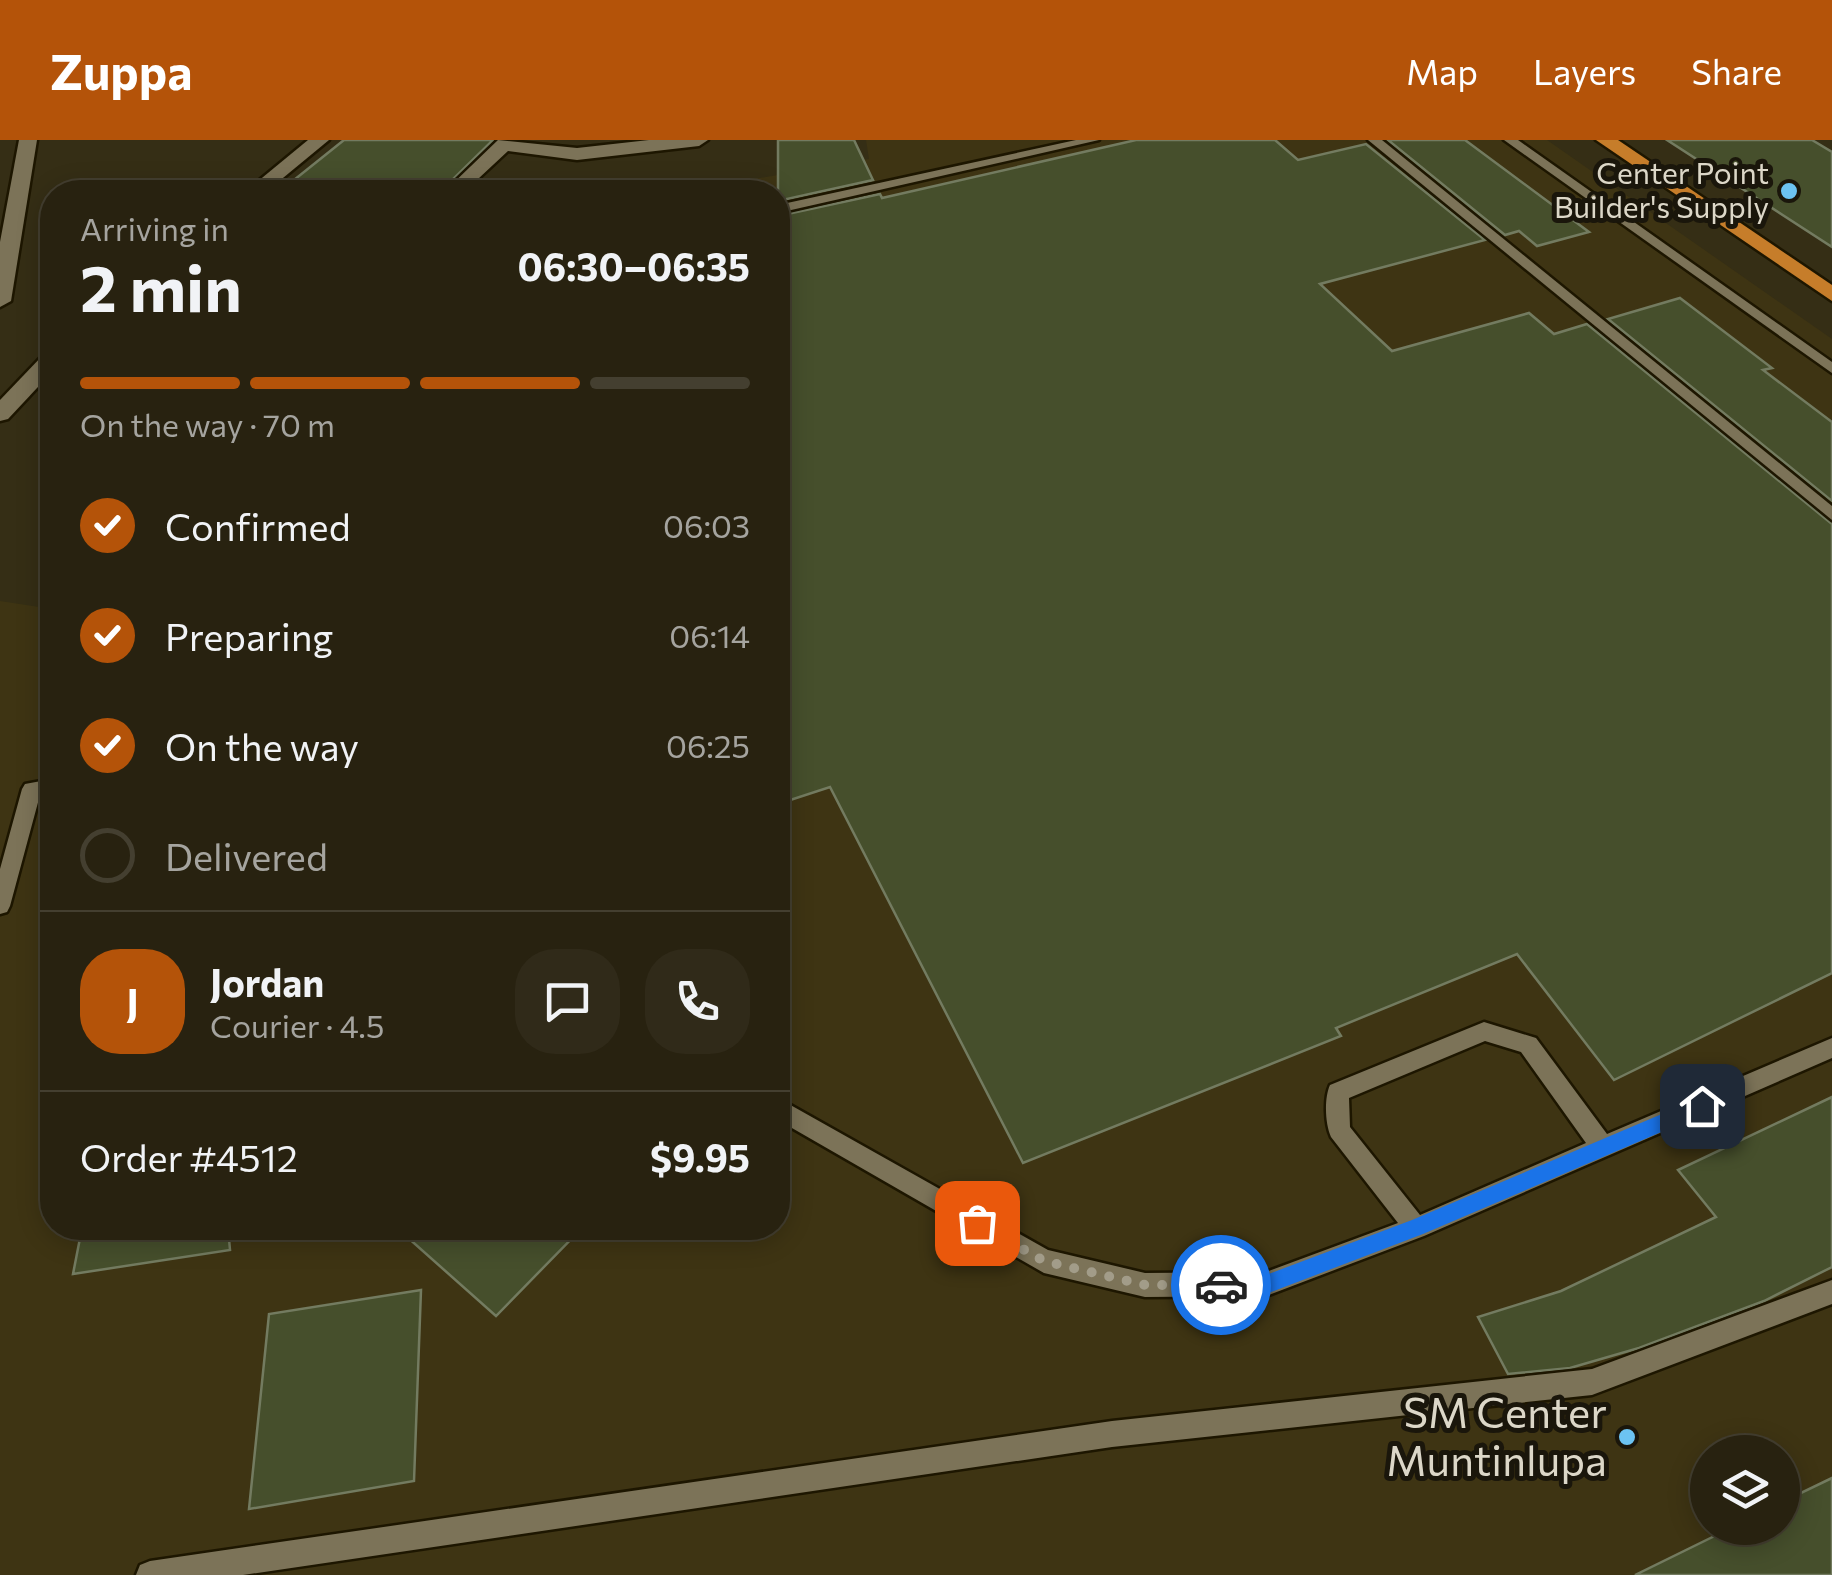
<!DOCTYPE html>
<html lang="en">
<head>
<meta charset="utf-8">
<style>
  :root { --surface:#282210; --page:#302a19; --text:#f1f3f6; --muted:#a5a49f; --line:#443f30; --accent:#b45309 }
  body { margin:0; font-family:Commissioner,sans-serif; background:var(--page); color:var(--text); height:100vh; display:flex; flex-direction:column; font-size:38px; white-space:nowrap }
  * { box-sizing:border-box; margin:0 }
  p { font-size:32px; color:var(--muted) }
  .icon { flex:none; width:55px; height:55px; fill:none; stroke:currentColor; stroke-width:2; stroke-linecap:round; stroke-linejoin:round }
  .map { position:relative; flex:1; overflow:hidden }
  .side { position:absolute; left:40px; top:40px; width:750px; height:1060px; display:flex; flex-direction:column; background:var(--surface); border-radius:40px; box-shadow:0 5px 25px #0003,0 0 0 2px var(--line) }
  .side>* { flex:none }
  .tools { position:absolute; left:1690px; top:1295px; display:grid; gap:20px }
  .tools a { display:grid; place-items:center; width:110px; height:110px; border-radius:50%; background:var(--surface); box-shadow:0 5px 25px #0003,0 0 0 2px var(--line); font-size:50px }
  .pin { position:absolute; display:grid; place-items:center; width:85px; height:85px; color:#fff; margin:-42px; border-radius:20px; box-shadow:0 5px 15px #0006 }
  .courier { position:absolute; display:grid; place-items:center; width:100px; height:100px; margin:-50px; border:8px solid #1a73e8; border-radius:50%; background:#fff; color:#222; box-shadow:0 2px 12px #0007 }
  .overview em { font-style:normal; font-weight:700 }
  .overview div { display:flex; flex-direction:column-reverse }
  .overview { display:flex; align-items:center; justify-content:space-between; height:170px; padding:0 40px }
  h1 { font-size:65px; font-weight:700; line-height:75px }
  .bar { display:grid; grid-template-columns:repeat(4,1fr); gap:15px 10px; align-content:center; height:120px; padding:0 40px }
  .bar i { height:12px; border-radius:8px; background:var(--line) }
  .bar .selected { background:var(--accent) }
  .bar p { grid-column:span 4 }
  .line { display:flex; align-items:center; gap:25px; padding:0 40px; border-top:2px solid var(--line) }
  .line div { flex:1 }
  .round { display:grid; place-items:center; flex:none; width:105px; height:105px; border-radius:40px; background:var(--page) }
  ol { padding:0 40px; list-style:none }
  li { display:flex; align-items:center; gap:30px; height:110px }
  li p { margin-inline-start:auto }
  li .icon { padding:10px; border-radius:50%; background:var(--accent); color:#fff; stroke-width:4 }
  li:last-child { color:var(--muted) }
  li i { width:55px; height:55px; border:5px solid var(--line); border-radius:50% }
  header { display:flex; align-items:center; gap:60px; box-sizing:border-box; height:140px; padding:0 50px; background:var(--accent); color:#fff }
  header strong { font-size:48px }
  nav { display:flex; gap:55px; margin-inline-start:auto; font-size:35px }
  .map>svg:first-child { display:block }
  .built { fill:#3e3413; fill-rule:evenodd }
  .building { fill:#464f2c; stroke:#737b60; stroke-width:2.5 }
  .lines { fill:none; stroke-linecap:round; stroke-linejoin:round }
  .lane-casing { stroke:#1d1600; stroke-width:5 }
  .street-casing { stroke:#1d1600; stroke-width:5 }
  .highway-casing { stroke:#1d1600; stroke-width:5 }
  .lane { fill:#7c7358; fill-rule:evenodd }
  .street { fill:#7c7358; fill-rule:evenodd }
  .highway { fill:#c67d2a; fill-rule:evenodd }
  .route { fill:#1a73e8 }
  .done { stroke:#a29c89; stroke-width:10; stroke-dasharray:0 18 }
  .poi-dot { fill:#6cc3f2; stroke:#1a160b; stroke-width:4 }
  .labels { text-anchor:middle; stroke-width:10; stroke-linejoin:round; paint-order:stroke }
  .far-poi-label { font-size:30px; fill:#dcd7c8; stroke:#1a160b; text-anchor:end }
  .near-poi-label { font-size:42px; fill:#dcd7c8; stroke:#1a160b; text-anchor:end }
</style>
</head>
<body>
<header>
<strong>Zuppa</strong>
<nav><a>Map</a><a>Layers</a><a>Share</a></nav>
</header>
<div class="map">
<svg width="1832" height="1435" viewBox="0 0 1832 1435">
  <rect width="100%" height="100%" fill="#352e15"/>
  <path class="built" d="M866,0H1547L1832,199V1435H0V461L52,469V1088H778V52H680L869,19ZM1708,1312H1782V1388H1708Z"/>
  <g class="building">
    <path d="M344,0H493L440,52H395L359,45L350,52H279Z"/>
    <path d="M778,0H854L873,40L778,61Z"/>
    <path d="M1136,0H1275L1298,20L1366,4L1485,100L1320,144L1392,211L1529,173L1554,194L1587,184L1832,384V833L1614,940L1517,814L1336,888L1341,896L1023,1023L830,647L778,664V76L880,54L882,58Z"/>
    <path d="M1388,0H1465L1589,92L1537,106L1519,91L1505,95Z"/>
    <path d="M1667,0H1812L1832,12V107Z"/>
    <path d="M1680,158L1772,228L1763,230L1832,282V361L1608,179Z"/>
    <path d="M1832,957V1127L1764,1161L1639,1208L1570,1228L1508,1234L1478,1177L1561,1151L1716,1077L1678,1030Z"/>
    <path d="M82,1088H228L230,1110L73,1134Z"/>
    <path d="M397,1088H582L496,1176Z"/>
    <path d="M421,1150L414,1341L249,1369L269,1174Z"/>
    <path d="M1832,1338V1435H1635L1731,1388H1782V1362Z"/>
  </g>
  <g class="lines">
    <g class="lane-casing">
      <g id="lane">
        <path d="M1076,0H1099L778,73V65Z"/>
        <path d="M1368,0H1382L1832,366V380Z"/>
        <path d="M1504,0H1518L1832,222V233Z"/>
        <path d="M52,639V653L40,655L10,766L7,772L0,774V729L22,649L25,644Z"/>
        <path d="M1484,882L1536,898L1607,994L1832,898V918L1424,1096L1266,1156L1145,1157L1044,1133L778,980V958L1048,1110L1145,1133L1266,1132L1398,1083L1331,997C1325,984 1324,958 1330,945ZM1485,901L1521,912L1586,1003L1420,1075L1350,987L1349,958Z"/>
        <path d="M1832,1140V1164L1592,1255L1112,1307L243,1435H136L140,1425L150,1421L1112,1281L1592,1229Z"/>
      </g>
    </g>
    <g class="street-casing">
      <g id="street">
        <path d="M19,0H37L11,161L0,167V102Z"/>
        <path d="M308,0H329L266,52H245Z"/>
        <path d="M498,0L577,8L649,0H708L699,6L577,20L508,11L464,52H444Z"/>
        <path d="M52,212V232L8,279L0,281V260L44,214Z"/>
      </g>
    </g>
    <g class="highway-casing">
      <path id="highway" d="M1596,0H1618L1832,145V161Z"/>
    </g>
    <use href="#lane" class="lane"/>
    <use href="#street" class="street"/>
    <use href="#highway" class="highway"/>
  </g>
  <path class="route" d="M1702,957L1708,960V972L1423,1094L1266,1154L1221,1155L1211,1145L1221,1135H1266L1412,1080Z"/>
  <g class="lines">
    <path class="done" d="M977,1083L1044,1121L1145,1145H1221"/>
  </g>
  <g class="poi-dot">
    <circle cx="1789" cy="51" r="10"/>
    <circle cx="1627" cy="1297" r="10"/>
  </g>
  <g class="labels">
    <g class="far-poi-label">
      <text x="1769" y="44">Center Point<tspan x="1769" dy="34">Builder's Supply</tspan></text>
    </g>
    <g class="near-poi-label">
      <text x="1607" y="1288">SM Center<tspan x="1607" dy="48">Muntinlupa</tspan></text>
    </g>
  </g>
</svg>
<div class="tools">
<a><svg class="icon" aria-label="layers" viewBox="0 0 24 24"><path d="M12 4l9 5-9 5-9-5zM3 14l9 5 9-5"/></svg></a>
</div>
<div class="pin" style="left:977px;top:1083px;background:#ea580c"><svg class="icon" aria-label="bag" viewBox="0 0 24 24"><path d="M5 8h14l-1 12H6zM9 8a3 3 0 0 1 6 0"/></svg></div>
<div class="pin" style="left:1702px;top:966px;background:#1f2937"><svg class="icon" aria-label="home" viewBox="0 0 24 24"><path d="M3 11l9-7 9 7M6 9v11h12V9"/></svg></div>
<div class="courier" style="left:1221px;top:1145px"><svg class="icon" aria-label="car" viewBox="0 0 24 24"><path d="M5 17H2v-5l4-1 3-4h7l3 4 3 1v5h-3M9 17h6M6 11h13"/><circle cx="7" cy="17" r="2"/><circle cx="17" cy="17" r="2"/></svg></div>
<section class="side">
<div class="overview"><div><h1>2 min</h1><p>Arriving in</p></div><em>06:30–06:35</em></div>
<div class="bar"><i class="selected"></i><i class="selected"></i><i class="selected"></i><i></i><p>On the way · 70 m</p></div>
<ol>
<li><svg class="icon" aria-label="check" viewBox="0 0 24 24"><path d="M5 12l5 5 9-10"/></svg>Confirmed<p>06:03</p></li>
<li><svg class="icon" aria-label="check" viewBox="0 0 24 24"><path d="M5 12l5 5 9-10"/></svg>Preparing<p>06:14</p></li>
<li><svg class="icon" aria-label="check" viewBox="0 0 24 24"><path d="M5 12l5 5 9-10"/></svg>On the way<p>06:25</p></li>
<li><i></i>Delivered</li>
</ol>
<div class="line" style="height:180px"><b class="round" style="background:var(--accent);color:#fff">J</b><div><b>Jordan</b><p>Courier · 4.5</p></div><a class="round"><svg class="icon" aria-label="chat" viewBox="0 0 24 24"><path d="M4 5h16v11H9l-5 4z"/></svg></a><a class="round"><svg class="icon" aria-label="phone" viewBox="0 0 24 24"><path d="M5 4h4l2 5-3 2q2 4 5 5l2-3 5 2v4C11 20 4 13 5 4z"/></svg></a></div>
<div class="line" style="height:130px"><div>Order #4512</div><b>$9.95</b></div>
</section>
</div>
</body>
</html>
